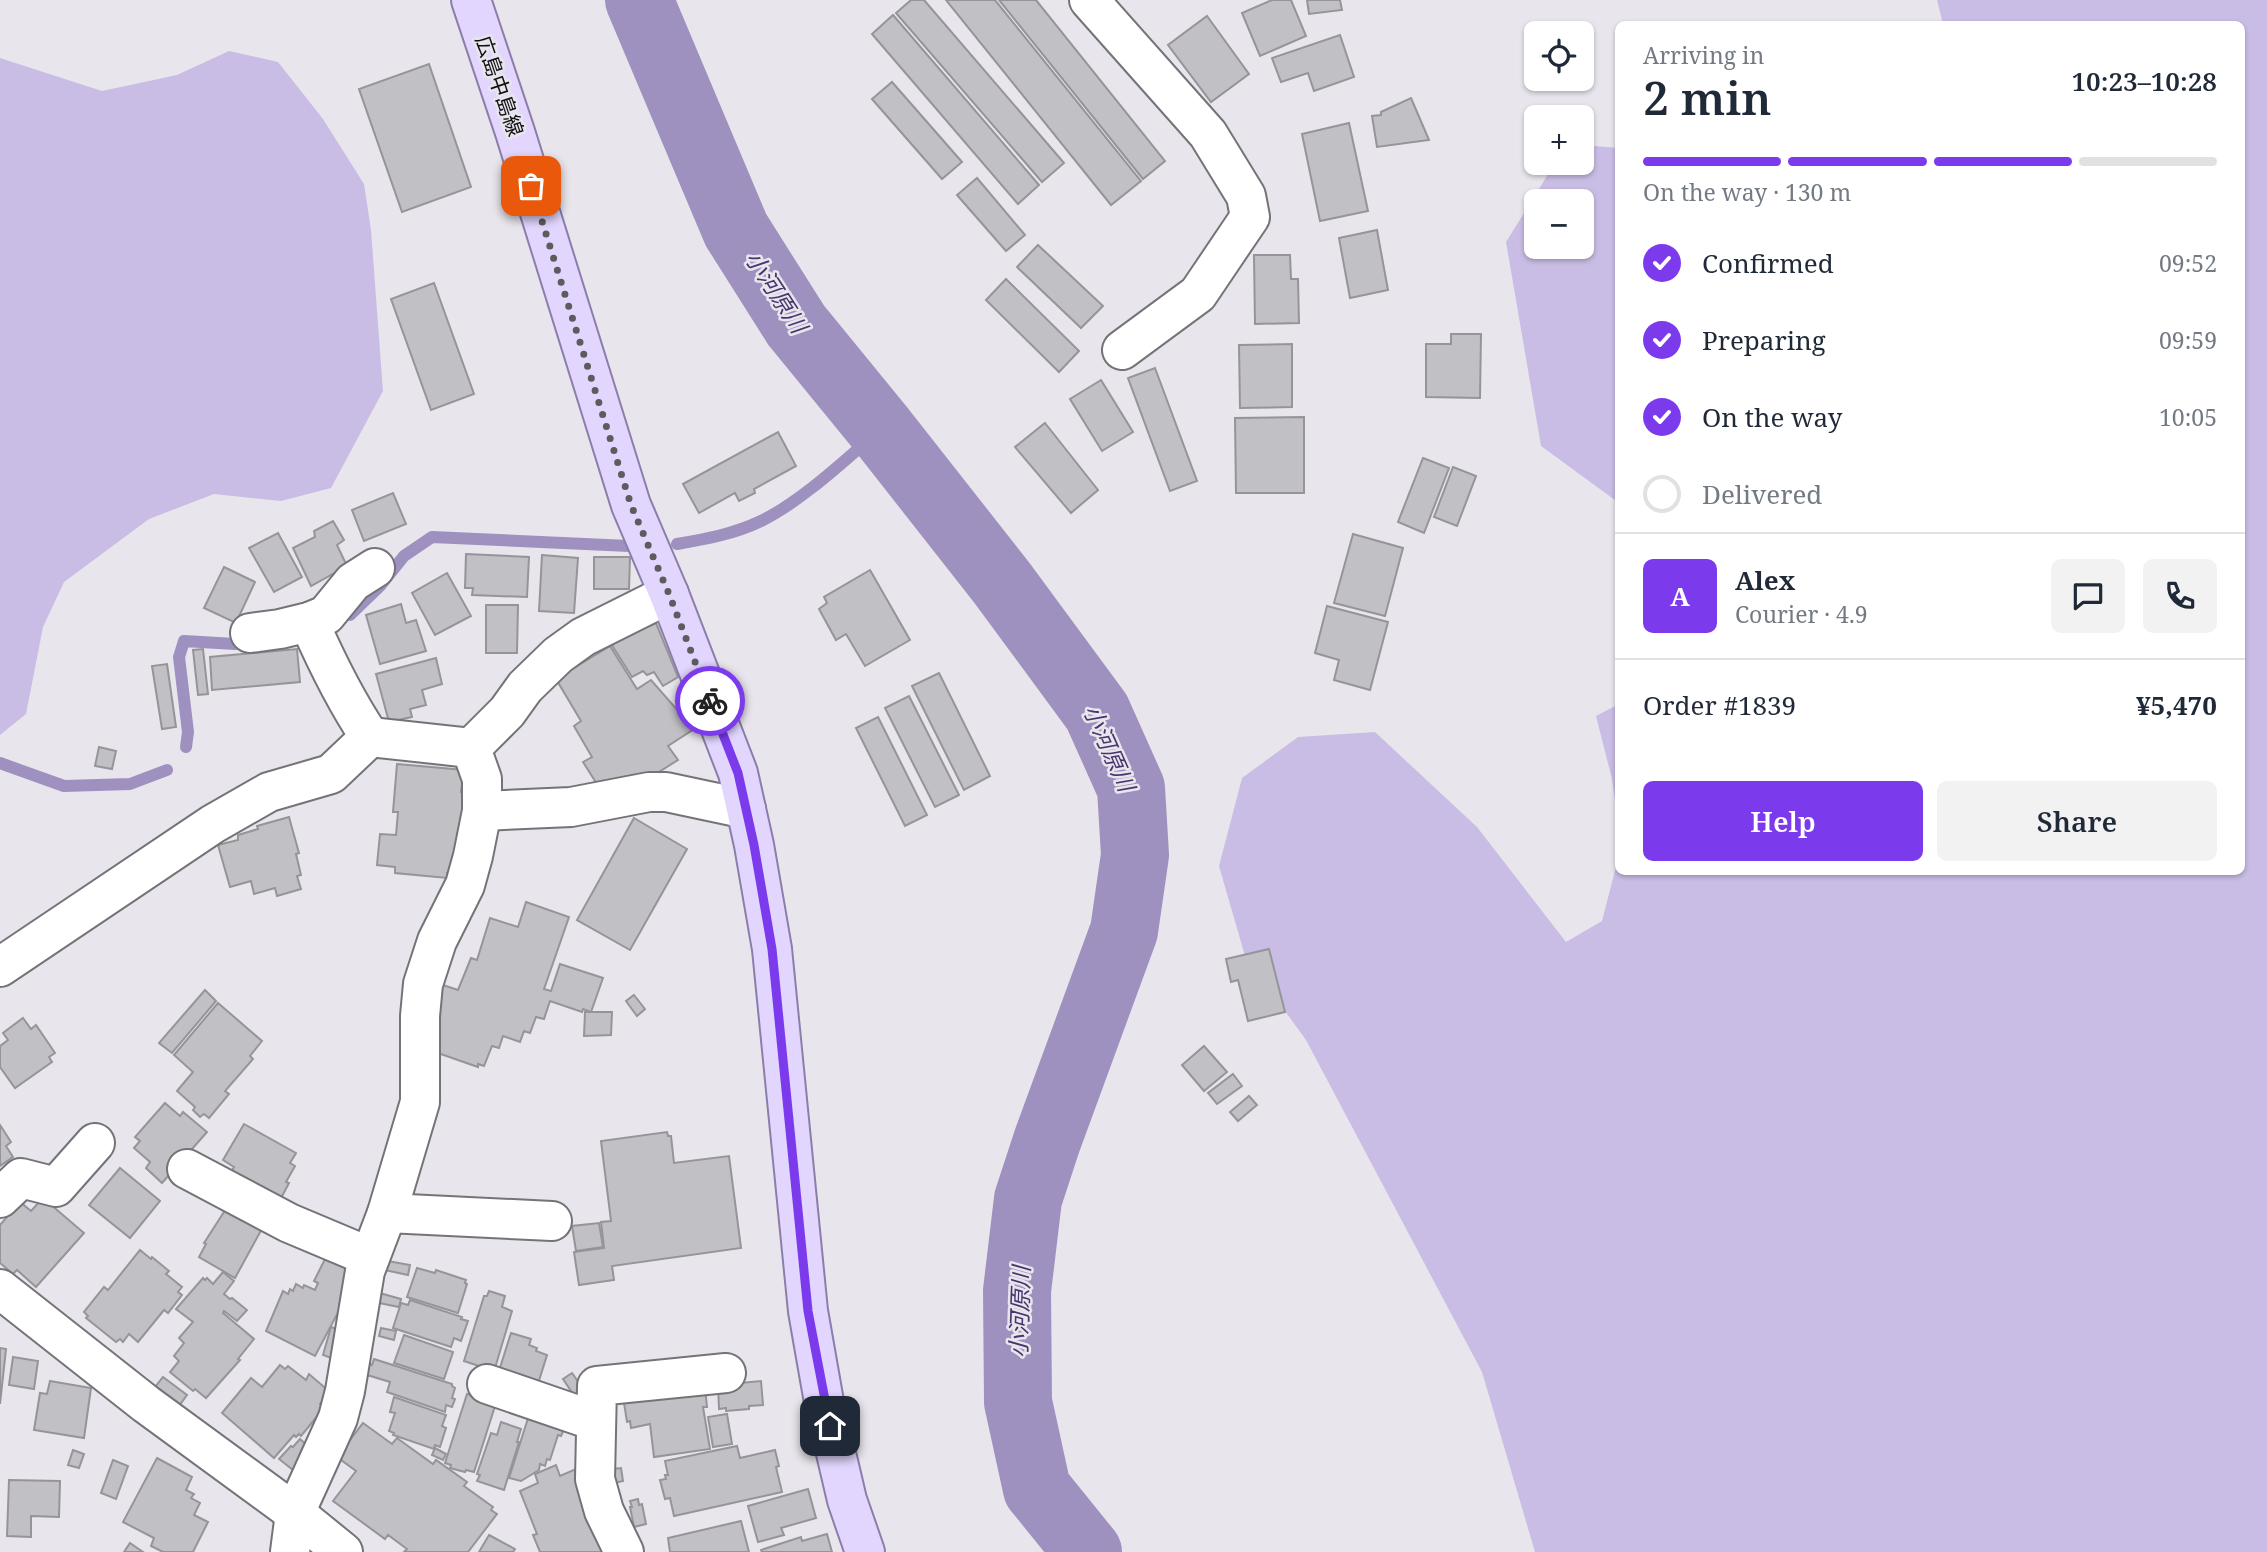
<!DOCTYPE html>
<html lang="en">
<head>
<meta charset="utf-8">
<style>
  :root { --surface:#fff; --page:#f2f2f3; --text:#1f2937; --muted:#747a83; --line:#e0e1e3; --accent:#7c3aed }
  body { margin:0; font-family:"Noto Serif","Noto Sans JP",serif; background:var(--page); color:var(--text); height:100vh; display:flex; flex-direction:column; font-size:26px; white-space:nowrap }
  * { box-sizing:border-box; margin:0 }
  p { font-size:23px; color:var(--muted) }
  .icon { flex:none; width:38px; height:38px; fill:none; stroke:currentColor; stroke-width:2; stroke-linecap:round; stroke-linejoin:round }
  .map { position:relative; flex:1; overflow:hidden }
  .drawer { position:absolute; left:1615px; top:21px; width:630px; height:854px; display:flex; flex-direction:column; background:var(--surface); border-radius:10px; box-shadow:0 2px 5px #0004 }
  .drawer>* { flex:none }
  .controls { position:absolute; left:1524px; top:21px; display:grid; gap:14px }
  .controls a { display:grid; place-items:center; width:70px; height:70px; border-radius:10px; background:var(--surface); box-shadow:0 2px 5px #0004; font-size:35px }
  .pin { position:absolute; display:grid; place-items:center; width:60px; height:60px; color:#fff; margin:-30px; border-radius:14px; box-shadow:0 4px 10px #0006 }
  .courier { position:absolute; display:grid; place-items:center; width:70px; height:70px; margin:-35px; border:5px solid #7c3aed; border-radius:50%; background:#fff; color:#222; box-shadow:0 2px 9px #0007 }
  .overview em { font-style:normal; font-weight:600 }
  .overview div { display:flex; flex-direction:column-reverse }
  .overview { display:flex; align-items:center; justify-content:space-between; height:119px; padding:0 28px }
  h1 { font-size:46px; font-weight:600; line-height:52px }
  .bar { display:grid; grid-template-columns:repeat(4,1fr); gap:10px 7px; align-content:center; height:84px; padding:0 28px }
  .bar i { height:9px; border-radius:5px; background:var(--line) }
  .bar .active { background:var(--accent) }
  .bar p { grid-column:span 4 }
  .line { display:flex; align-items:center; gap:18px; padding:0 28px; border-top:2px solid var(--line) }
  .line div { flex:1 }
  .round { display:grid; place-items:center; flex:none; width:74px; height:74px; border-radius:10px; background:var(--page) }
  ol { padding:0 28px; list-style:none }
  li { display:flex; align-items:center; gap:21px; height:77px }
  li p { margin-inline-start:auto }
  li .icon { padding:7px; border-radius:50%; background:var(--accent); color:#fff; stroke-width:4 }
  li:last-child { color:var(--muted) }
  li i { width:38px; height:38px; border:4px solid var(--line); border-radius:50% }
  .cta { display:flex; gap:14px; margin-top:auto; padding:14px 28px }
  .cta a { flex:1; height:80px; border-radius:10px; background:var(--accent); color:#fff; font-size:28px; font-weight:600; line-height:80px; text-align:center }
  .cta a+a { background:var(--page); color:var(--text) }
  .map>svg:first-child { display:block }
  .green { fill:#c9bde5; fill-rule:evenodd }
  .lines { fill:none; stroke-linecap:round; stroke-linejoin:round }
  .stream { stroke:#9f91bf; stroke-width:12 }
  .river { stroke:#9f91bf; stroke-width:68 }
  .building { fill:#c1c0c5; stroke:#969499; stroke-width:2 }
  .minor-casing { stroke:#747378; stroke-width:42 }
  .major-casing { stroke:#8c7eab; stroke-width:42 }
  .minor { stroke:#fff; stroke-width:38 }
  .major { stroke:#e2d5fe; stroke-width:38 }
  .done { stroke:#5c5b5e; stroke-width:7; stroke-dasharray:0 12.6 }
  .route { stroke:#7c3aed; stroke-width:9 }
  .labels { text-anchor:middle; stroke-width:5; stroke-linejoin:round; paint-order:stroke }
  .street-label { font-size:21px; fill:#111012; stroke:#e8e6ec }
  .water-label { font-size:23px; font-style:italic; fill:#49346e; stroke:#e8e6ec }
</style>
</head>
<body>
<div class="map">
<svg width="2267" height="1552" viewBox="0 0 2267 1552">
  <rect width="100%" height="100%" fill="#e8e6ec"/>
  <g class="green">
    <path d="M1937,0H2267V1552H1535L1482,1372L1306,1040L1245,956L1219,866L1242,778L1298,737L1375,732L1477,827L1566,942L1602,921L1619,855V872H2242V24H1943Z"/>
    <path d="M229,51L278,62L323,119L364,184L371,230L383,391L331,488L281,501L214,494L149,519L64,582L43,627L26,714L0,735V58L102,91L177,75Z"/>
    <path d="M1582,145L1619,148V503L1541,446L1506,242L1555,163H1582ZM1536,201H1582V247H1536Z"/>
    <path d="M1619,704V829L1612,779L1596,716Z"/>
  </g>
  <g class="lines">
    <g class="stream">
      <path d="M677,544C706,539 734,534 761,521C802,501 846,459 881,429"/>
      <path d="M350,615L380,586L404,556L432,537L629,546"/>
      <path d="M186,747L188,732L179,657L184,641L235,644"/>
      <path d="M0,763L64,786L130,784L167,770"/>
    </g>
    <path class="river" d="M639,0L736,230L796,325L881,429L1002,583L1097,712L1131,788L1135,855L1124,931L1047,1141L1028,1199L1017,1291L1018,1402L1037,1489L1088,1552"/>
  </g>
  <g class="building">
    <path d="M911,0H924L1064,163L1042,182L896,13Z"/>
    <path d="M946,0H995L1141,181L1111,205Z"/>
    <path d="M999,0H1036L1165,161L1143,179Z"/>
    <path d="M1272,0H1291L1306,36L1260,56L1242,13Z"/>
    <path d="M1307,0H1340L1342,10L1309,14Z"/>
    <path d="M893,15L1039,185L1018,204L872,34Z"/>
    <path d="M1207,16L1249,74L1211,102L1168,45Z"/>
    <path d="M1340,35L1354,77L1314,91L1308,73L1281,82L1272,58Z"/>
    <path d="M429,64L471,187L402,212L359,89Z"/>
    <path d="M892,82L962,162L942,179L872,99Z"/>
    <path d="M1411,98L1429,140L1377,147L1372,116L1381,115V112Z"/>
    <path d="M1349,123L1368,211L1320,221L1302,134Z"/>
    <path d="M977,178L1025,235L1006,251L957,195Z"/>
    <path d="M1377,230L1388,290L1350,298L1339,238Z"/>
    <path d="M1038,245L1103,306L1081,328L1017,267Z"/>
    <path d="M1254,255H1290L1291,279H1298L1299,323L1255,324Z"/>
    <path d="M1006,279L1079,351L1059,372L986,300Z"/>
    <path d="M434,283L474,394L431,410L391,299Z"/>
    <path d="M1451,334H1481L1480,398L1426,397V344H1451Z"/>
    <path d="M1292,344V407L1240,408L1239,345Z"/>
    <path d="M1155,368L1197,481L1170,491L1128,378Z"/>
    <path d="M1101,380L1133,432L1102,451L1070,399Z"/>
    <path d="M1304,417V493H1236L1235,418Z"/>
    <path d="M1045,423L1098,490L1071,513L1015,447Z"/>
    <path d="M778,432L796,466L754,489L755,493L739,501L735,493L699,513L683,484Z"/>
    <path d="M1423,458L1449,468L1424,533L1398,522Z"/>
    <path d="M1453,467L1476,476L1457,526L1434,517Z"/>
    <path d="M393,493L406,524L364,541L352,510Z"/>
    <path d="M333,521L344,540L337,545L347,566L311,586L293,548L315,537L314,531Z"/>
    <path d="M278,533L302,577L274,592L249,548Z"/>
    <path d="M1353,534L1403,548L1385,616L1334,603Z"/>
    <path d="M466,554L529,557L527,597L472,595L473,588H465Z"/>
    <path d="M542,555L578,558L574,613L539,611Z"/>
    <path d="M594,557H630L629,589H594Z"/>
    <path d="M224,567L255,582L236,623L204,608Z"/>
    <path d="M870,570L910,640L865,666L846,634L836,640L819,609L827,603L824,597Z"/>
    <path d="M447,573L471,616L435,635L412,593Z"/>
    <path d="M401,604L406,623L416,620L426,651L380,664L366,615Z"/>
    <path d="M486,605H518L517,653H486Z"/>
    <path d="M1327,606L1388,622L1370,690L1334,680L1339,660L1315,653Z"/>
    <path d="M656,623L678,677L663,686L654,672L647,675L643,671L632,677L610,642Z"/>
    <path d="M610,646L637,689L651,680L694,729L668,746L678,760L635,787L602,792L583,762L592,757L574,726L581,721L556,679Z"/>
    <path d="M203,649L208,694L198,695L193,650Z"/>
    <path d="M297,649L300,682L212,690L210,657Z"/>
    <path d="M436,658L442,684L422,690L426,705L410,709L412,717L389,722L376,674Z"/>
    <path d="M167,664L176,727L162,729L152,666Z"/>
    <path d="M939,673L990,776L964,790L912,686Z"/>
    <path d="M909,696L959,795L935,807L885,708Z"/>
    <path d="M878,717L927,815L905,826L856,728Z"/>
    <path d="M99,747L116,751L112,769L95,766Z"/>
    <path d="M397,764L464,770L461,792L473,793L457,873H447V878L395,873V867L377,865L380,834L396,835L398,812H393Z"/>
    <path d="M289,817L299,853L296,854L301,875L297,876L301,889L277,896L275,888L254,894L251,881L230,887L218,845L238,840V835L258,829L257,826Z"/>
    <path d="M634,818L687,849L630,950L577,920Z"/>
    <path d="M526,902L569,917L544,989L551,991L560,964L603,978L591,1012L583,1009L582,1012L550,1001L544,1019L536,1017L530,1033L524,1031L520,1042L503,1036L499,1048L492,1046L484,1066L478,1064V1067L432,1051L427,1034L443,985L458,990L471,958L477,960L490,918L518,927Z"/>
    <path d="M1269,949L1285,1012L1248,1021L1238,980L1231,982L1226,959Z"/>
    <path d="M205,990L216,1001L172,1053L159,1043Z"/>
    <path d="M634,995L645,1009L637,1016L626,1001Z"/>
    <path d="M218,1003L262,1041L250,1056L253,1059L225,1091L229,1094L209,1118L204,1114L200,1117L193,1110L195,1107L177,1091L193,1072L174,1055Z"/>
    <path d="M585,1012H612L611,1035L584,1036Z"/>
    <path d="M23,1018L31,1029L36,1025L55,1053L49,1057L52,1062L15,1088L0,1067V1046L8,1040L3,1033Z"/>
    <path d="M1204,1046L1227,1072L1204,1091L1182,1065Z"/>
    <path d="M1233,1074L1242,1086L1217,1104L1208,1093Z"/>
    <path d="M1249,1096L1257,1105L1238,1121L1230,1112Z"/>
    <path d="M165,1103L180,1116L183,1112L207,1132L162,1183L146,1168L150,1162L134,1148L140,1141L135,1137Z"/>
    <path d="M244,1124L296,1153L290,1163L295,1166L286,1182L289,1183L278,1204L228,1177L234,1167L223,1160Z"/>
    <path d="M0,1125L11,1142L6,1146L13,1157L0,1166Z"/>
    <path d="M667,1132L668,1136H671L674,1163L729,1156L741,1248L612,1266L614,1280L579,1285L574,1252L604,1248L601,1222L611,1221L601,1141Z"/>
    <path d="M120,1168L160,1201L130,1238L89,1205Z"/>
    <path d="M43,1198L84,1233L36,1287L17,1270L13,1274L0,1263V1225L20,1202L31,1211Z"/>
    <path d="M231,1201L264,1225L235,1278L199,1257L206,1244L204,1243Z"/>
    <path d="M599,1223L603,1247L576,1251L572,1226Z"/>
    <path d="M140,1250L151,1259L152,1257L169,1271L166,1274L182,1287L178,1292L182,1295L168,1313L164,1310L138,1342L129,1334L123,1342L120,1339L116,1342L86,1318L88,1316L84,1312L104,1287L108,1290Z"/>
    <path d="M327,1255L353,1269L350,1290L315,1356L266,1331L283,1291L288,1294L290,1289L293,1291L296,1284L303,1288L304,1285L315,1290L318,1283L314,1281Z"/>
    <path d="M382,1260L410,1265L408,1275L380,1269Z"/>
    <path d="M417,1268L435,1273L436,1270L466,1280L465,1283L467,1284L458,1313L407,1297Z"/>
    <path d="M223,1272L234,1281L224,1294L230,1299L232,1298L247,1310L237,1321L224,1311L223,1313L254,1339L238,1359L240,1360L206,1398L195,1389L193,1391L170,1372L179,1361L174,1356L184,1343L179,1338L193,1322L176,1309L203,1278L205,1280L207,1278L213,1284Z"/>
    <path d="M489,1291L505,1296L502,1307L512,1311L495,1368L486,1365L485,1368L464,1361L484,1296H487Z"/>
    <path d="M376,1292L401,1299L399,1307L374,1302Z"/>
    <path d="M410,1300L462,1317L461,1319L468,1321L461,1341L454,1338L451,1347L393,1328L401,1303L408,1305Z"/>
    <path d="M331,1327L344,1332L331,1358L323,1355Z"/>
    <path d="M381,1328L396,1331L394,1340L379,1336Z"/>
    <path d="M511,1333L531,1339L529,1345L537,1348L536,1351L547,1355L537,1387L498,1374Z"/>
    <path d="M404,1335L453,1352L444,1379L394,1363Z"/>
    <path d="M0,1348L6,1349L0,1404Z"/>
    <path d="M13,1357L38,1361L34,1389L9,1385Z"/>
    <path d="M374,1359L452,1384V1386L455,1388L452,1398L455,1399L452,1407L446,1405L445,1412L387,1392L390,1382L364,1374L368,1364L372,1365Z"/>
    <path d="M280,1365L285,1369L288,1366L306,1380L309,1374L330,1392L320,1404L324,1408L301,1436L299,1434L296,1437L294,1435L274,1458L222,1413L251,1378L262,1387Z"/>
    <path d="M572,1373L584,1390L575,1397L563,1379Z"/>
    <path d="M163,1377L187,1395L179,1406L155,1387Z"/>
    <path d="M50,1381L91,1388L84,1438L34,1430L40,1393L47,1394Z"/>
    <path d="M761,1381L763,1405L749,1406V1409L726,1411V1408L719,1409L718,1385Z"/>
    <path d="M705,1388L707,1407H703L710,1449L654,1457L650,1424L631,1428L630,1421L627,1422L624,1403H627L626,1396Z"/>
    <path d="M467,1394L496,1403L474,1472L466,1470L465,1472L450,1468L451,1465L445,1463Z"/>
    <path d="M394,1397L446,1415L442,1426L446,1428L440,1447L435,1445L434,1449L393,1435L394,1433L389,1431L395,1413L390,1412Z"/>
    <path d="M530,1412L565,1427L561,1436L558,1435L550,1460L547,1459L545,1466L540,1464L539,1470L521,1481L509,1478Z"/>
    <path d="M727,1414L732,1444L713,1447L708,1417Z"/>
    <path d="M501,1422L521,1429L517,1442H519L504,1490L477,1481L480,1475L477,1474L491,1433L497,1435Z"/>
    <path d="M363,1423L392,1444L397,1438L433,1464L436,1460L467,1482L464,1486L493,1507L491,1510L497,1514L468,1552H404L407,1549L388,1535L385,1539L333,1501L356,1471L337,1457Z"/>
    <path d="M300,1439L310,1448L293,1470L279,1459L291,1446L293,1447Z"/>
    <path d="M737,1446L740,1458L775,1450L779,1466L776,1467L782,1492L674,1516L670,1498L665,1499L660,1480L666,1479L665,1475H668L665,1461Z"/>
    <path d="M435,1448L446,1454L443,1460L432,1455Z"/>
    <path d="M73,1450L84,1454L79,1468L68,1465Z"/>
    <path d="M157,1458L192,1477L186,1490L194,1494L191,1498L200,1503L194,1515L208,1522L193,1552H163L151,1546L154,1538L123,1522Z"/>
    <path d="M113,1460L128,1466L116,1499L101,1493Z"/>
    <path d="M556,1465L560,1476L576,1469L612,1552H540L533,1535L537,1534L520,1491L538,1483L535,1474Z"/>
    <path d="M621,1468L623,1481L614,1483L612,1469Z"/>
    <path d="M9,1480L60,1481L59,1517L31,1516V1537L7,1536Z"/>
    <path d="M808,1489L816,1518L781,1528L784,1535L758,1542L748,1506Z"/>
    <path d="M638,1499L639,1505L642,1504L646,1524L634,1527L630,1507H632L630,1501Z"/>
    <path d="M741,1521L749,1552H670L668,1538Z"/>
    <path d="M827,1534L832,1552H762L761,1550L801,1537L802,1541Z"/>
    <path d="M489,1535L515,1549L513,1552H479Z"/>
    <path d="M130,1543L143,1552H124Z"/>
  </g>
  <g class="lines">
    <g class="minor-casing">
      <g id="minor">
        <path d="M1089,0L1208,134L1246,196L1250,217L1198,294L1122,350"/>
        <path d="M309,622C327,663 345,700 370,737"/>
        <path d="M250,633L280,629L309,622L326,615L353,582L375,568"/>
        <path d="M471,748L507,712L525,687L558,655L583,637L669,594"/>
        <path d="M482,811L571,807L649,792H666L746,809"/>
        <path d="M0,967L213,824L269,792L331,774L370,737L471,748"/>
        <path d="M187,1169L289,1223L370,1257"/>
        <path d="M0,1198L21,1178L56,1187L95,1143"/>
        <path d="M387,1213L552,1221"/>
        <path d="M0,1289L146,1404L295,1513L343,1552"/>
        <path d="M487,1384L595,1421"/>
        <path d="M290,1552L295,1513L338,1418L345,1391L365,1271L387,1213L420,1102V1016L423,984L437,941L465,885L473,856L482,811V779L471,748"/>
        <path d="M624,1552L604,1511L595,1479L597,1386L726,1373"/>
      </g>
    </g>
    <g class="major-casing">
      <path id="major" d="M471,0L515,132L631,505L669,594L738,773L754,845L772,949L808,1311L824,1402L847,1500L865,1552"/>
    </g>
    <use href="#minor" class="minor"/>
    <use href="#major" class="major"/>
  </g>
  <g class="lines">
    <path class="done" d="M531,186L631,505L669,594L710,701"/>
    <path class="route" d="M710,701L738,773L754,845L772,949L808,1311L830,1426"/>
  </g>
  <g class="labels">
    <g class="street-label">
      <text transform="translate(499 86) rotate(71)" y="7">広島中島線</text>
    </g>
    <g class="water-label">
      <text transform="translate(776 292) rotate(57)" y="8">小河原川</text>
      <text transform="translate(1109 748) rotate(66)" y="8">小河原川</text>
      <text transform="translate(1020 1312) rotate(-88)" y="8">小河原川</text>
    </g>
  </g>
</svg>
<div class="controls">
<a><svg class="icon" aria-label="locate" viewBox="0 0 24 24"><circle cx="12" cy="12" r="6"/><path d="M12 2v4M12 18v4M2 12h4M18 12h4"/></svg></a>
<a>+</a>
<a>−</a>
</div>
<div class="pin" style="left:531px;top:186px;background:#ea580c"><svg class="icon" aria-label="bag" viewBox="0 0 24 24"><path d="M5 8h14l-1 12H6zM9 8a3 3 0 0 1 6 0"/></svg></div>
<div class="pin" style="left:830px;top:1426px;background:#1f2937"><svg class="icon" aria-label="home" viewBox="0 0 24 24"><path d="M3 11l9-7 9 7M6 9v11h12V9"/></svg></div>
<div class="courier" style="left:710px;top:701px"><svg class="icon" aria-label="bike" viewBox="0 0 24 24"><circle cx="6" cy="16" r="4"/><circle cx="18" cy="16" r="4"/><path d="M6 16l4-8h5l3 8M10 8l3 8H6M13 5h3"/></svg></div>
<section class="drawer">
<div class="overview"><div><h1>2 min</h1><p>Arriving in</p></div><em>10:23–10:28</em></div>
<div class="bar"><i class="active"></i><i class="active"></i><i class="active"></i><i></i><p>On the way · 130 m</p></div>
<ol>
<li><svg class="icon" aria-label="check" viewBox="0 0 24 24"><path d="M5 12l5 5 9-10"/></svg>Confirmed<p>09:52</p></li>
<li><svg class="icon" aria-label="check" viewBox="0 0 24 24"><path d="M5 12l5 5 9-10"/></svg>Preparing<p>09:59</p></li>
<li><svg class="icon" aria-label="check" viewBox="0 0 24 24"><path d="M5 12l5 5 9-10"/></svg>On the way<p>10:05</p></li>
<li><i></i>Delivered</li>
</ol>
<div class="line" style="height:126px"><b class="round" style="background:var(--accent);color:#fff">A</b><div><b>Alex</b><p>Courier · 4.9</p></div><a class="round"><svg class="icon" aria-label="chat" viewBox="0 0 24 24"><path d="M4 5h16v11H9l-5 4z"/></svg></a><a class="round"><svg class="icon" aria-label="phone" viewBox="0 0 24 24"><path d="M5 4h4l2 5-3 2q2 4 5 5l2-3 5 2v4C11 20 4 13 5 4z"/></svg></a></div>
<div class="line" style="height:91px"><div>Order #1839</div><b>¥5,470</b></div>
<div class="cta"><a>Help</a><a>Share</a></div>
</section>
</div>
</body>
</html>
